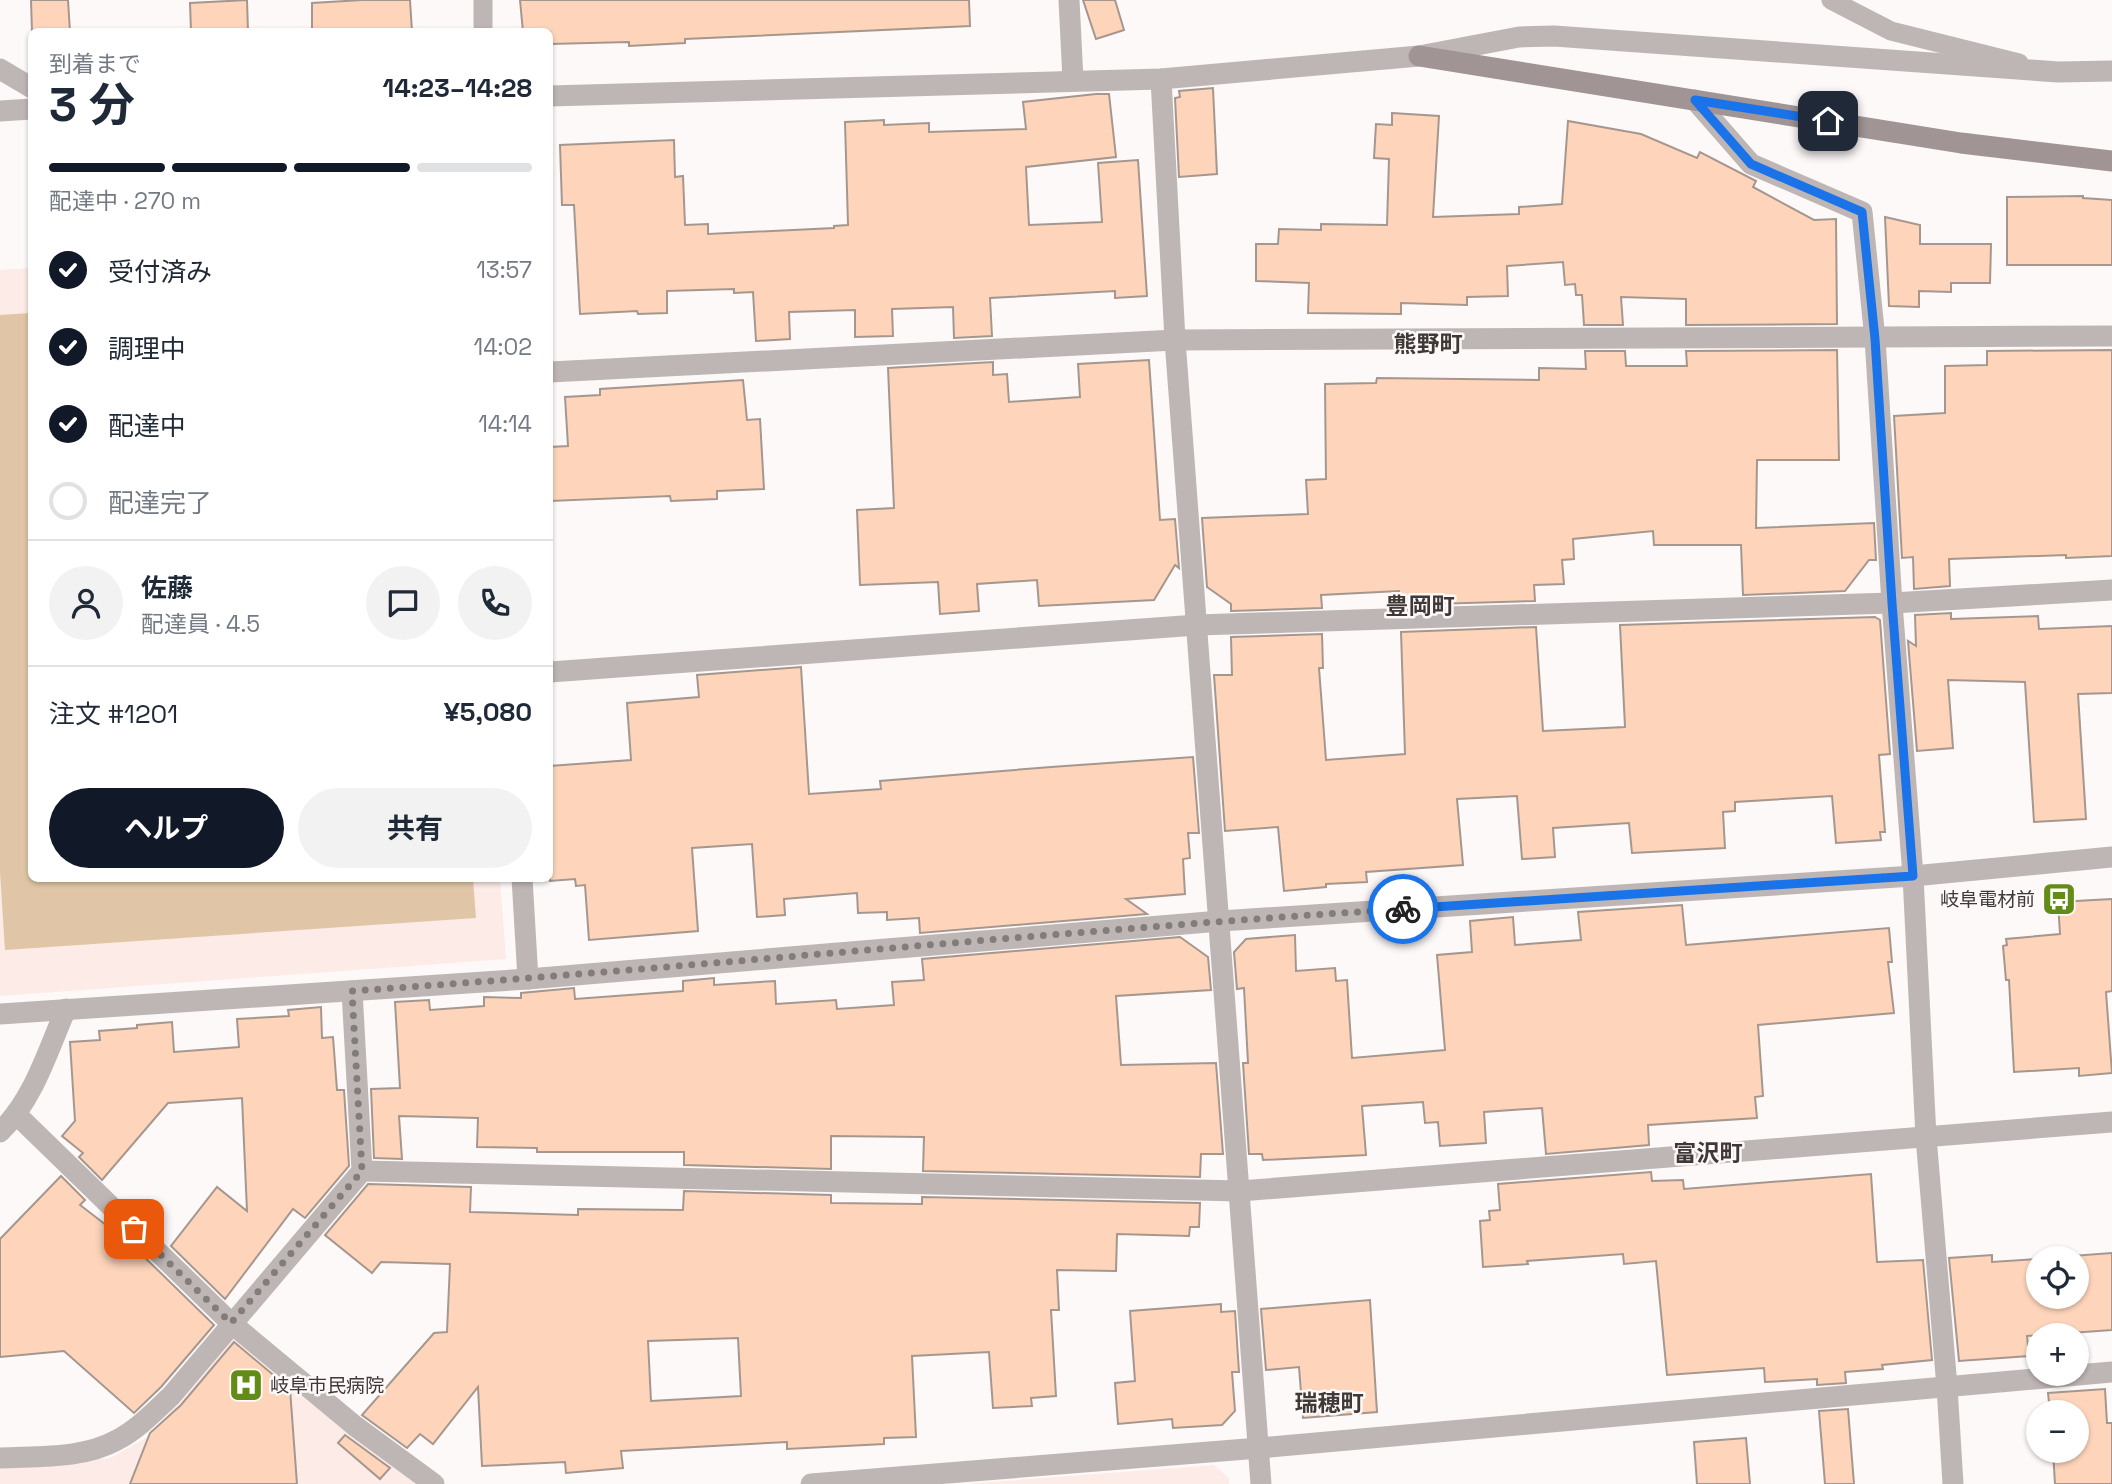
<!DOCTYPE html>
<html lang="ja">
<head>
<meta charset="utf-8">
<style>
  :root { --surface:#fff; --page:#f2f2f3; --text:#1f2937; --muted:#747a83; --line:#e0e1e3; --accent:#111827 }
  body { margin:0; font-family:"Space Grotesk","Noto Sans JP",sans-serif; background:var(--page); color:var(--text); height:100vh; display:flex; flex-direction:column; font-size:26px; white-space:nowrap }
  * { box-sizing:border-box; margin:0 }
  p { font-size:23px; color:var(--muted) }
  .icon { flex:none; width:38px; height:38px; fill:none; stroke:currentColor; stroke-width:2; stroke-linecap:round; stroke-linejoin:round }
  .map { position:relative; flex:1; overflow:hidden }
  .drawer { position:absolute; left:28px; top:28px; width:525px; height:854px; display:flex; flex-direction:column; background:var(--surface); border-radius:10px; box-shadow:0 2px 5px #0004 }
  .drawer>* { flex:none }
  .fabs { position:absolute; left:2026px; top:1246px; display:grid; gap:14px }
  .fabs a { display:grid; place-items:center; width:63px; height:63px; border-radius:50%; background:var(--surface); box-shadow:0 2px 5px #0004; font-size:35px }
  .pin { position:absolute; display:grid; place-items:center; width:60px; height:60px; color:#fff; margin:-30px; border-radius:14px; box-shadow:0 4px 10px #0006 }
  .courier { position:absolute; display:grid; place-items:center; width:70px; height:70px; margin:-35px; border:5px solid #1a73e8; border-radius:50%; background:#fff; color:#222; box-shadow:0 2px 9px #0007 }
  .overview em { font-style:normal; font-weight:700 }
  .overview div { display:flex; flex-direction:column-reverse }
  .overview { display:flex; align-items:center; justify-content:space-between; height:119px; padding:0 21px }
  h1 { font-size:46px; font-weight:700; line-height:52px }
  .bar { display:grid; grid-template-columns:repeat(4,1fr); gap:10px 7px; align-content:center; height:84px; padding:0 21px }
  .bar i { height:9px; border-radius:5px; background:var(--line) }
  .bar .active { background:var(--accent) }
  .bar p { grid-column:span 4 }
  .line { display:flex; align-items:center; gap:18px; padding:0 21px; border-top:2px solid var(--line) }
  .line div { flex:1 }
  .round { display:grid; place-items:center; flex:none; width:74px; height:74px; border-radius:37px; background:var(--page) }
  ol { padding:0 21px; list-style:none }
  li { display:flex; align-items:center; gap:21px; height:77px }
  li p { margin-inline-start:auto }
  li .icon { padding:7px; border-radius:50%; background:var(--accent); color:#fff; stroke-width:4 }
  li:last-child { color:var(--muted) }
  li i { width:38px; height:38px; border:4px solid var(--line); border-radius:50% }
  .action { display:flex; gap:14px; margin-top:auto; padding:14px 21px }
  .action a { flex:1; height:80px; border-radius:42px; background:var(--accent); color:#fff; font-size:28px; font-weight:700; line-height:80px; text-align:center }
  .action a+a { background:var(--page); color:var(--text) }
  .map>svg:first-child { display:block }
  .built { fill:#fcebe7 }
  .green { fill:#e0c6a6 }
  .building { fill:#fed5bb; stroke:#a6978e; stroke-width:2; fill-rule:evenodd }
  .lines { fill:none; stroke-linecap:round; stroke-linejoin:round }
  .lane { stroke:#beb6b5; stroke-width:19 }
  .street { stroke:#beb6b5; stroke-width:21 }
  .secondary { stroke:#a09494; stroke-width:21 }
  .done { stroke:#827c7a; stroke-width:7; stroke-dasharray:0 12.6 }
  .route { stroke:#1a73e8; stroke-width:9 }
  .labels { text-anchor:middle; stroke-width:5; stroke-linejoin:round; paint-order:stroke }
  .poi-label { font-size:19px; fill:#3f3836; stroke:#fdf9f8; text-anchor:end }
  .quarter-label { font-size:23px; font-weight:bold; fill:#3f3836; stroke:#fdf9f8 }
</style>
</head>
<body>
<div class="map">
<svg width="2112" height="1484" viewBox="0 0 2112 1484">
  <rect width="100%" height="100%" fill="#fdf9f8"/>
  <g class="built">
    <path d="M31,268L32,878L500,879L506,959L0,996V270Z"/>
    <path d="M236,1334L420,1484H0V1469L110,1458L150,1436Z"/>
    <path d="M1214,1465L1229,1478V1484H964Z"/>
  </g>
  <path class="green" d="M31,313L32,878L473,879L476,918L5,950L0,872V315Z"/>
  <g class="building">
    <path d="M31,0H68L70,32H32Z"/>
    <path d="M247,0L248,32H191L190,3Z"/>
    <path d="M362,0H410L412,32H312V3Z"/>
    <path d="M520,0H969L970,26L685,39V43L629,46V42L550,44V32H523Z"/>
    <path d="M1083,0H1115L1124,30L1096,39Z"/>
    <path d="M1213,88L1217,174L1179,177L1175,98L1180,97L1179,91Z"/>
    <path d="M1096,94H1109L1116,157L1026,167L1029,225L1102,222L1098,163L1138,160L1147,296L1115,298V291L990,298L992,336L954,338L953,307L892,309L893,336L855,337V310L789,312L790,339L756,341L753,292L734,293V289L667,291V313L638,314L637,311L580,314L574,205H562L560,145L674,140L675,177L683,176L685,225L708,224V234L834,228V226L848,225L845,122L884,120V125L929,123V132L1026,129L1023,102Z"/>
    <path d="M1392,113L1439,116L1433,217L1519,214V207L1562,204L1568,121L1641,134L1697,158L1700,152L1756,181L1753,187L1814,220L1836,219L1837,324L1686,325V299L1621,297L1623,325H1584L1582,295H1576L1575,284L1565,285L1563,262L1507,266L1508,296L1467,297V305L1401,303V314L1308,313L1309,283L1256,281V244H1278L1279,229L1321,230V224L1387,225L1389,159L1374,158L1376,124L1392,125Z"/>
    <path d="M2083,196V198L2112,200V265H2007V197Z"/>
    <path d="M1885,217L1920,225V244H1991L1990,283H1951V292L1919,291V307L1889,306Z"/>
    <path d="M1837,350L1839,460H1757L1756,528L1874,523L1876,560H1869L1845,591L1743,595L1741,545H1654L1653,531L1573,539L1574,559L1562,560L1564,584L1534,585L1535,601L1400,605L1399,591L1321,595L1322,608L1231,611V604L1207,587L1202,518L1308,514L1306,480L1326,479L1325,384L1376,383L1377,378L1539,380V368L1586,369L1585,351H1625L1626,366H1687L1686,351Z"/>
    <path d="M2112,350V556L2066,558V555L1949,559L1950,586L1914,589L1913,557L1902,558L1894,416L1945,413V366L1987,365V351Z"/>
    <path d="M1149,360L1160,520L1175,519L1179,568L1175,565L1154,600L1039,606L1037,580L977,584L979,611L940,614L938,582L860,585L857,510L894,508L888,368L993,362V375L1007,374L1009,402L1080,397L1078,364Z"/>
    <path d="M743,380L747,420L760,419L764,489L717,491V499L671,501L670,496L550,501V447L568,446L565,397L600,395V389Z"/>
    <path d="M1951,613V619L2038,616L2039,629L2112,626V693L2078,694L2086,819L2034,822L2025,682L1948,680L1953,748L1917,751L1908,641L1916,646L1915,615Z"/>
    <path d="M1875,617L1880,620L1890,754L1879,755L1885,832H1880L1881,840L1836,843L1832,796L1735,802V811L1723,812L1725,848L1632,853L1629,823L1553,828L1555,857L1522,859L1517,796L1457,799L1463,865L1366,872L1367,882L1326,884V887L1284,891L1278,827L1225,831L1214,675H1232L1231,637L1322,634L1323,668H1319L1326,760L1405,754L1401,632L1536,627L1543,731L1625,727L1620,625Z"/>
    <path d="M801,667L809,794L881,789L880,781L1051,767L1193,757L1199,833H1188L1190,858L1183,859L1185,894L1126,899L1147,914L920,933L919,918L887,920V912L858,913L857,893L784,899L785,915L757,917L752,844L692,848L698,931L589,940L585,885L576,886L575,879L550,881V766L631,760L627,703L699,697L697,675Z"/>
    <path d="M2112,899V991L2106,992L2112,1073L2079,1076V1068L2014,1072L2009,980H2006L2003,946L2007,945L2006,939L2060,934L2058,902Z"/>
    <path d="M1682,905L1686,945L1889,928L1892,962H1888L1894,1013L1758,1025L1763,1096L1755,1097L1757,1118L1648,1125L1649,1145L1546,1154L1542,1108L1484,1112L1486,1143L1440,1146L1438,1122L1425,1123L1423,1102L1362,1106L1366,1155L1263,1160L1262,1154H1249L1243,1063H1248L1244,988L1237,989L1234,952L1246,939L1295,935L1296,971L1335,968L1336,981L1347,980L1352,1058L1445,1050L1437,955L1472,952L1470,921L1513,917L1515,945L1581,940L1578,912Z"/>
    <path d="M1180,937L1208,957L1211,990L1116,996L1121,1065L1216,1063L1223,1154H1201L1200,1177L923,1171L924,1137L831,1136V1169L684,1165V1152H537V1148L477,1147L478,1118L399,1116L402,1159L374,1158L371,1089L400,1088L395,1002L429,1000L430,1010L484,1006V997L521,998V993L574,988L575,999L683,991V981L714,978V985L775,981L776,1004L836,1000L837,1009L894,1005L892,982L924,980L922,959Z"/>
    <path d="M321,1007L322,1038L333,1037L337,1090H344L349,1166L305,1218L293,1209L225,1299L171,1246L217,1187L247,1211L242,1098L168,1103L102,1180L79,1157L83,1153L62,1136L75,1121L70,1042L100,1040L99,1031L137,1028V1025L172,1022L174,1052L239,1047L237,1019L289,1016L288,1010Z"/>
    <path d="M1651,1172L1652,1181L1683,1180L1684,1189L1871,1174L1877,1262L1923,1260L1932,1360L1882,1365L1883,1369L1845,1372L1846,1383L1817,1385V1379L1765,1382L1764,1368L1667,1375L1656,1261L1624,1264L1623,1254L1527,1261L1528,1264L1483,1267L1480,1221L1490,1220L1489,1211L1500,1210L1498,1184Z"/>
    <path d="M61,1176L85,1200L80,1205L132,1245L214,1325L161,1387L134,1413L64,1351L0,1357V1239Z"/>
    <path d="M368,1184L471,1187L470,1212L578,1215V1209L683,1210L684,1191L831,1195V1203L922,1204V1197L1200,1203L1199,1227H1190L1189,1236L1117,1234L1116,1271L1057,1270L1059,1310H1051L1056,1396L1031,1398L1032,1406L993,1408L989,1352L912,1356L916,1437L884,1438V1444L787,1449V1442L621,1451L623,1468L566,1473L565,1462L482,1466L478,1387L433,1444L420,1434L407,1448L362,1415L434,1333L447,1332L450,1264L381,1262L372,1273L325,1235ZM738,1338L741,1396L651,1401L648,1341Z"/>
    <path d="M2112,1253V1330L2027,1336L2029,1356L1959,1361L1949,1258L1992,1255V1262L2039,1259V1297H2077V1258H2045Z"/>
    <path d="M1370,1300L1377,1412L1303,1418L1299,1367L1266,1370L1261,1309Z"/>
    <path d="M1221,1304V1312L1235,1311L1239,1372H1232L1235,1411L1222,1425L1173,1428L1172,1419L1118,1424L1115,1383L1135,1381L1130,1311Z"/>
    <path d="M234,1342L290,1389L297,1484H130L150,1433L181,1405Z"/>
    <path d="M2105,1389L2107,1423H2112V1484H2055L2053,1451H2077V1412H2050L2048,1393Z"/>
    <path d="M1848,1409L1854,1484H1825L1819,1411Z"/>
    <path d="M345,1435L390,1468L380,1479L338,1443Z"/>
    <path d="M1746,1438L1750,1484H1697L1694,1442Z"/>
  </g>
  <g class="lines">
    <g class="lane">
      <path d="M483,0V32"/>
      <path d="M1831,0L1891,31L2019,63"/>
    </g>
    <g class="street">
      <path d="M1069,0L1073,80"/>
      <path d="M0,69L32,88"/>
      <path d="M1161,79L1175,340L1261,1484"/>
      <path d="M550,96L1161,79L1419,56L1519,37L1554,36L2058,72L2112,71"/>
      <path d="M1695,100L1751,164L1862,212L1875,339L1892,603L1913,876L1926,1137L1947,1387L1953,1484"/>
      <path d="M0,111L32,109"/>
      <path d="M550,372L1175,340L2112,336"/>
      <path d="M550,672L1197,625L1892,603L2112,590"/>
      <path d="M522,878L528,979"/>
      <path d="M0,1014L528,979L1220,921L1913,876L2112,857"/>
      <path d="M17,1115L231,1323L355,1426L434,1484"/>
      <path d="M0,1132C34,1099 47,1052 66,1009"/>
      <path d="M362,1171L1240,1191L2112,1122"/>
      <path d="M0,1458C38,1456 83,1459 117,1440C138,1429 154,1412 171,1396L362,1171L352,991"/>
      <path d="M811,1484L1259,1448L2112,1372"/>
    </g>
    <path class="secondary" d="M1419,56L1961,143L2112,161"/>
  </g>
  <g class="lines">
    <path class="done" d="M134,1229L231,1323L362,1171L352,991C702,967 1052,931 1403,909"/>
    <path class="route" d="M1403,909L1913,876L1892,603L1875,339L1862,212L1751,164L1695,100L1828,121"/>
  </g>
  <defs>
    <g id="bus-square" transform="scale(1.75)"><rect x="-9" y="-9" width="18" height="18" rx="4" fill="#638b17" stroke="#fdf9f8"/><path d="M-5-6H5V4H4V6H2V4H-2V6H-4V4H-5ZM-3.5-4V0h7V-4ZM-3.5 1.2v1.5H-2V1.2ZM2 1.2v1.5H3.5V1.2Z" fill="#fff"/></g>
    <g id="hospital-square" transform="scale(1.75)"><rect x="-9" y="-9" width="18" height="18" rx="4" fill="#638b17" stroke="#fdf9f8"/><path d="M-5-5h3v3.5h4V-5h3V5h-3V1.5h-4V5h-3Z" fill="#fff"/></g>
  </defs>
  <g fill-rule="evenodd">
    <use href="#bus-square" x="2059" y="899"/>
    <use href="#hospital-square" x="246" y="1385"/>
  </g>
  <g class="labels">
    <g class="poi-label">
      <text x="2035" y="906">岐阜電材前</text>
      <text x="270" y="1392" text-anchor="start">岐阜市民病院</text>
    </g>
    <g class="quarter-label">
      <text x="1428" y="352">熊野町</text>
      <text x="1420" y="614">豊岡町</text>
      <text x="1708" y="1161">富沢町</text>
      <text x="1329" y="1411">瑞穂町</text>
    </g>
  </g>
</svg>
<div class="fabs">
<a><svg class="icon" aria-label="locate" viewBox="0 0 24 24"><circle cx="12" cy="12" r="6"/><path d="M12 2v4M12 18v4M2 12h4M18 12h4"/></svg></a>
<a>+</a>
<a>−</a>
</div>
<div class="pin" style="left:134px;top:1229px;background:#ea580c"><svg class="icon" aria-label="bag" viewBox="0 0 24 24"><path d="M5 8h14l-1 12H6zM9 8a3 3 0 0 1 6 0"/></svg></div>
<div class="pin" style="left:1828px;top:121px;background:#1f2937"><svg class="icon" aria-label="home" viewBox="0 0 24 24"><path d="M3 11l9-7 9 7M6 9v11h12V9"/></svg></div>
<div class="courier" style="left:1403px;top:909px"><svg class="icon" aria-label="bike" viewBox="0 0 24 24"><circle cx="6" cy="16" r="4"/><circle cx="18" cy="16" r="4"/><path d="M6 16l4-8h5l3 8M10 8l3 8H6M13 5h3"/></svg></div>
<section class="drawer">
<div class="overview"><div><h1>3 分</h1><p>到着まで</p></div><em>14:23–14:28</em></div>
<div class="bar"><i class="active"></i><i class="active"></i><i class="active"></i><i></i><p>配達中 · 270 m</p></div>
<ol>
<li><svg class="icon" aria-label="check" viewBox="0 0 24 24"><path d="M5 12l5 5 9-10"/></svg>受付済み<p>13:57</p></li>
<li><svg class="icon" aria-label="check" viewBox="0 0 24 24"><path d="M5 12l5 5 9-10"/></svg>調理中<p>14:02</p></li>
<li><svg class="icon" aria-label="check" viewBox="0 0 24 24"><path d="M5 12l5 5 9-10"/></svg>配達中<p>14:14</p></li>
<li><i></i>配達完了</li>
</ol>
<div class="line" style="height:126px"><a class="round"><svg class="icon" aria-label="person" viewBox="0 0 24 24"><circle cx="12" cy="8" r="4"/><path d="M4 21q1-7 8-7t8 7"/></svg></a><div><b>佐藤</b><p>配達員 · 4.5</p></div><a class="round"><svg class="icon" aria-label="chat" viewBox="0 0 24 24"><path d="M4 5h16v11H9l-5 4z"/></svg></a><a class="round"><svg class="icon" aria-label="phone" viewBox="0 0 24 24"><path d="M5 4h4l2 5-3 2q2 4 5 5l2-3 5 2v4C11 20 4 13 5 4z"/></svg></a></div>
<div class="line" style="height:91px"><div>注文 #1201</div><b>¥5,080</b></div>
<div class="action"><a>ヘルプ</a><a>共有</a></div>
</section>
</div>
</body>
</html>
